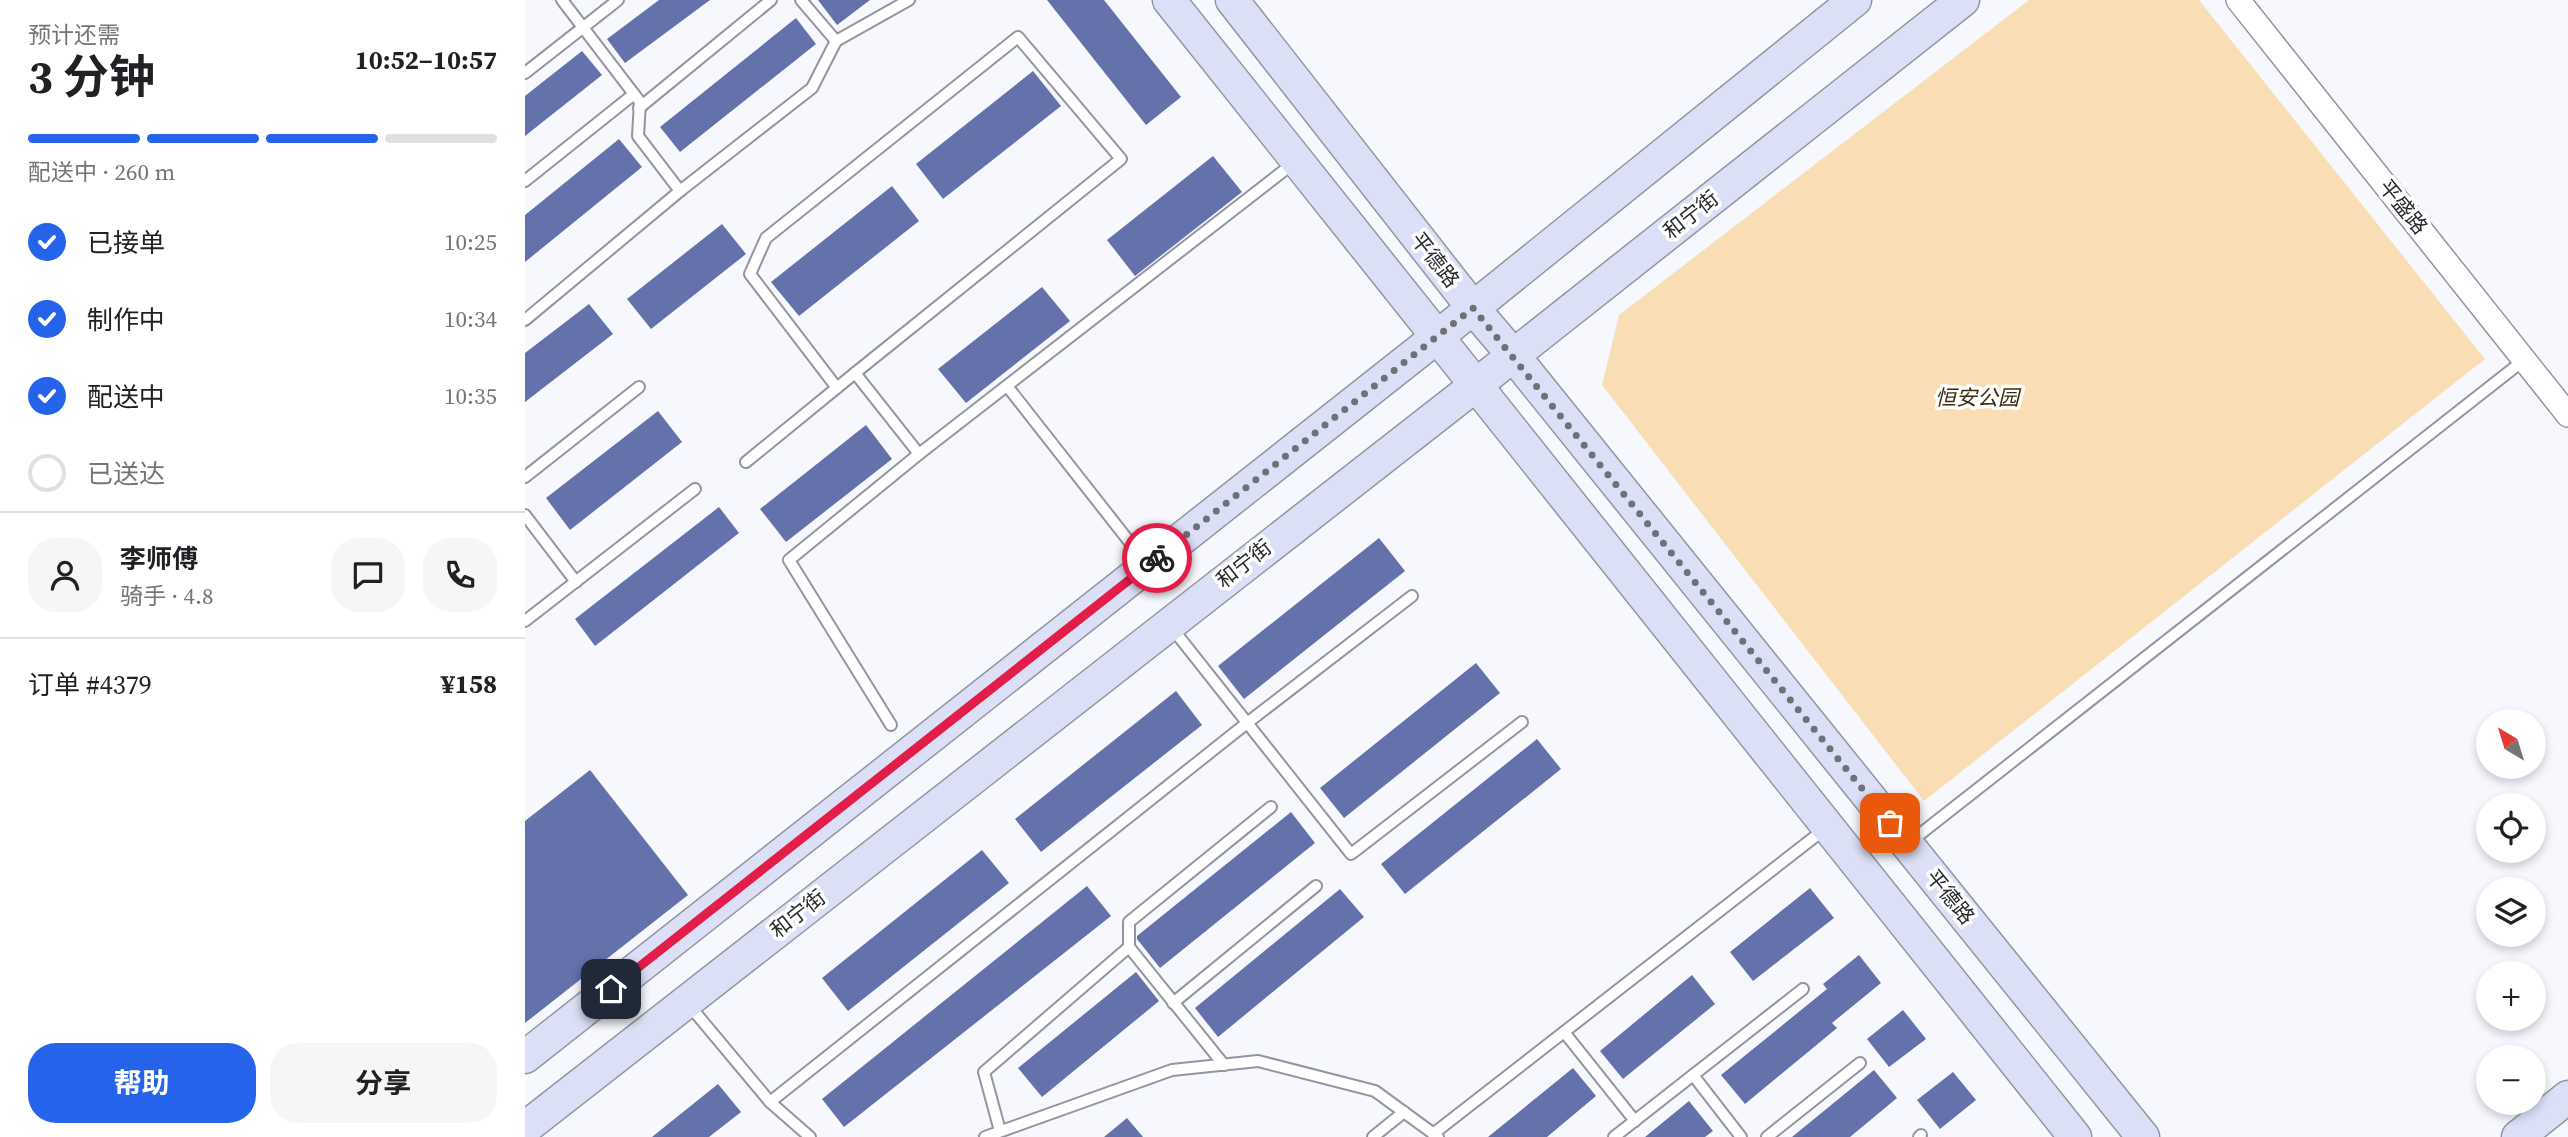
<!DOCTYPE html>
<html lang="zh">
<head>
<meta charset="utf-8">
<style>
  :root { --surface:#fff; --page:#f6f6f6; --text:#202124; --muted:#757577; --line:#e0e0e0; --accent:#2563eb }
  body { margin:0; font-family:"Source Serif 4","Noto Sans SC",serif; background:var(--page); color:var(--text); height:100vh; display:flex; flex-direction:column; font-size:26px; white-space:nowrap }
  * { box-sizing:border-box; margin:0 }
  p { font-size:23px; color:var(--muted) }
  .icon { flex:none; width:38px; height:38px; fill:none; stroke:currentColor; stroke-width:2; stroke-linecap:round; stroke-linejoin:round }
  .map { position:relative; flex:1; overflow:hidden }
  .drawer { display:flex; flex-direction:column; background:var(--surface); width:525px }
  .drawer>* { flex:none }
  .needle { width:46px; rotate:322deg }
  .controls { position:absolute; left:1951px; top:709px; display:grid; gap:14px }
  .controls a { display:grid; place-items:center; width:70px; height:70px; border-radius:50%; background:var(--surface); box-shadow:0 4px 10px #0003; font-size:35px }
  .pin { position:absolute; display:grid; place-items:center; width:60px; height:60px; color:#fff; margin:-30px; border-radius:14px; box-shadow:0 4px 10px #0006 }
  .courier { position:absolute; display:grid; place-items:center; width:70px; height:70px; margin:-35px; border:5px solid #e11d48; border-radius:50%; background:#fff; color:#222; box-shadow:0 2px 9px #0007 }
  .summary em { font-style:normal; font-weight:700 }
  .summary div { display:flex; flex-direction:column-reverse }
  .summary { display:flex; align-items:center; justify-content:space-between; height:119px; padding:0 28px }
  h1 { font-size:46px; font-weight:700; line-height:52px }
  .bar { display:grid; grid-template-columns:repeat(4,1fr); gap:10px 7px; align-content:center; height:84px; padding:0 28px }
  .bar i { height:9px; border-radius:5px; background:var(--line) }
  .bar .on { background:var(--accent) }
  .bar p { grid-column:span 4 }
  .line { display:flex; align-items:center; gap:18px; padding:0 28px; border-top:2px solid var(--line) }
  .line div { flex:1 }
  .round { display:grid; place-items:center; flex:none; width:74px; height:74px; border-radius:28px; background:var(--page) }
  ol { padding:0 28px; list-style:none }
  li { display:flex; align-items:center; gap:21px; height:77px }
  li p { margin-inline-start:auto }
  li .icon { padding:7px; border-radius:50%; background:var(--accent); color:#fff; stroke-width:4 }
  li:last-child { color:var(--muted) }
  li i { width:38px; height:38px; border:4px solid var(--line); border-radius:50% }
  .action { display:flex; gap:14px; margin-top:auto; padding:14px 28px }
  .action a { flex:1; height:80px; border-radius:28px; background:var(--accent); color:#fff; font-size:28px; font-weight:700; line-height:80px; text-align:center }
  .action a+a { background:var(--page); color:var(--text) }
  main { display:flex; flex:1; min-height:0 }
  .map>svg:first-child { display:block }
  .green { fill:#f9deb5 }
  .building { fill:#6471ab }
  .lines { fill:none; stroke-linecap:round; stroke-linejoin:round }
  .lane-casing { stroke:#94969f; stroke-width:14 }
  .street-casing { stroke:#94969f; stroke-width:26 }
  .secondary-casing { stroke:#94969f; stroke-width:35 }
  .lane { stroke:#fff; stroke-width:10 }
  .street { stroke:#fff; stroke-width:23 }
  .secondary { stroke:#dbe0f6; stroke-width:32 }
  .done { stroke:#707176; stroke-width:7; stroke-dasharray:0 12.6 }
  .route { stroke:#e11d48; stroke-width:9 }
  .labels { text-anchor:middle; stroke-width:7; stroke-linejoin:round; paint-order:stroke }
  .street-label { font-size:21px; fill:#28292d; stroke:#fff }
  .park-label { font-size:21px; font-style:italic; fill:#3c2b0f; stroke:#fff }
</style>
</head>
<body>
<main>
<section class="drawer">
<div class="summary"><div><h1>3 分钟</h1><p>预计还需</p></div><em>10:52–10:57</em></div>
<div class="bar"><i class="on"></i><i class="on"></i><i class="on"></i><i></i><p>配送中 · 260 m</p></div>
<ol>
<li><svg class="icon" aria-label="check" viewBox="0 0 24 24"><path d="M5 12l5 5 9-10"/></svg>已接单<p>10:25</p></li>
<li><svg class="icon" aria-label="check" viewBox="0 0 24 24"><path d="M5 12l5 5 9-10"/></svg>制作中<p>10:34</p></li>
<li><svg class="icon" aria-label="check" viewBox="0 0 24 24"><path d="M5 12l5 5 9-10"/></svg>配送中<p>10:35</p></li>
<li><i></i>已送达</li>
</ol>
<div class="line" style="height:126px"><a class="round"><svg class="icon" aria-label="person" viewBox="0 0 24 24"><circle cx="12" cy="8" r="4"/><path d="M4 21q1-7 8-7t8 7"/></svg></a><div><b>李师傅</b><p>骑手 · 4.8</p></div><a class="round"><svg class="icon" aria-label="chat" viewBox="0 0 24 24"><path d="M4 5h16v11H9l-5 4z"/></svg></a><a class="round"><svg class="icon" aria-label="phone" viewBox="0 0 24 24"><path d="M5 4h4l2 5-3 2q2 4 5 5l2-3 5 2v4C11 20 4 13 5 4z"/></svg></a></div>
<div class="line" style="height:91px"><div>订单 #4379</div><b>¥158</b></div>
<div class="action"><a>帮助</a><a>分享</a></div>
</section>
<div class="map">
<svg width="2043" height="1137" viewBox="0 0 2043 1137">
  <rect width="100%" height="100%" fill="#f6f8fe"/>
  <path class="green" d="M1504,0H1674L1960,359L1399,801L1077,385L1094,315Z"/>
  <g class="building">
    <path d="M134,0H185L100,63L82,39Z"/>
    <path d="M293,0H345L312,25Z"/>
    <path d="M522,0H579L656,97L621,125Z"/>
    <path d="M271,18L291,44L155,152L135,127Z"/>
    <path d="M57,51L77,75L0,136V96Z"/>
    <path d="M508,71L536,106L418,199L391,164Z"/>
    <path d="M94,139L117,167L0,262V215Z"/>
    <path d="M688,156L717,192L610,276L582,240Z"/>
    <path d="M367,186L394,221L274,316L246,282Z"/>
    <path d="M197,224L221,254L126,329L102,299Z"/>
    <path d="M517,287L545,321L441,403L413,369Z"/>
    <path d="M64,304L88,334L0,402V353Z"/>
    <path d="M133,411L157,442L45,530L21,498Z"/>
    <path d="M341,425L367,459L261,542L235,509Z"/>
    <path d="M194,507L214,533L70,646L50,619Z"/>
    <path d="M854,538L880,571L719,699L693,666Z"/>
    <path d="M951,663L975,693L819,818L795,788Z"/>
    <path d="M651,691L677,725L516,852L490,819Z"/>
    <path d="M1012,739L1036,769L880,894L856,864Z"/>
    <path d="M65,770L163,895L0,1023V821Z"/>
    <path d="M766,812L790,843L635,968L612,939V936Z"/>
    <path d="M457,850L484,883L323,1011L297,978Z"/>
    <path d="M562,886L586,916L319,1127L297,1099Z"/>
    <path d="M1285,888L1309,918L1228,981L1205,952Z"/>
    <path d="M815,889L839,917L693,1037L670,1008Z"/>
    <path d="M1334,955L1356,983L1307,1023L1312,1028L1220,1104L1196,1075L1302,989L1298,984Z"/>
    <path d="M611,972L634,1001L517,1097L493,1068Z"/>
    <path d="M1167,975L1190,1004L1098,1079L1075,1051Z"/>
    <path d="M1378,1010L1401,1039L1364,1067L1342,1039Z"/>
    <path d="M1048,1068L1071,1096L1022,1137H963Z"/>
    <path d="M1349,1070L1372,1098L1325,1137H1267Z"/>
    <path d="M1428,1072L1451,1100L1415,1129L1392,1100Z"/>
    <path d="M193,1084L216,1112L184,1137H127Z"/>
    <path d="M1164,1101L1188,1131L1180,1137H1120Z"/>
    <path d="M602,1118L618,1137H579Z"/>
  </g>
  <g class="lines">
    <g class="lane-casing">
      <g id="lane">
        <path d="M37,0L115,102L113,136L155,191"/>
        <path d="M276,0L311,41L384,0"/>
        <path d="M0,73L93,0"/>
        <path d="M114,108L246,0"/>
        <path d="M0,181L109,94"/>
        <path d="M0,320L155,191L287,88L311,41"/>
        <path d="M330,373L394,454"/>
        <path d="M482,386L621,563"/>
        <path d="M221,462L330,373L596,159L493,37L241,238L225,274L312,388"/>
        <path d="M0,477L114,387"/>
        <path d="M0,515L51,582"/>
        <path d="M0,621L170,489"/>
        <path d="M647,628L826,854L997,722"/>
        <path d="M366,725L264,560L394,454L770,162"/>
        <path d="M1385,842L1999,360"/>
        <path d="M604,947L699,1065"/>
        <path d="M648,1003L791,886"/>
        <path d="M164,1005L245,1102L285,1137"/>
        <path d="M1039,1032L1110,1121"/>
        <path d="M1168,1075L1216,1137"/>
        <path d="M245,1102L722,723L887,596"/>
        <path d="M475,1131L459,1072L604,947V922L746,807"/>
        <path d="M908,1134L1301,828"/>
        <path d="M460,1137L647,1070L733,1061L850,1091L913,1137"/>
        <path d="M848,1137L879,1112"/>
        <path d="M1089,1137L1278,989"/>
        <path d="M1242,1137L1335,1063"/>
        <path d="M1394,1137L1396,1135"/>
      </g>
    </g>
    <g class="street-casing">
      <path id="street" d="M1713,0L2043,415"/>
    </g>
    <g class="secondary-casing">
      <g id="secondary">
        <path d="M644,0L1550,1137"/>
        <path d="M707,0L948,308L988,355L1618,1137"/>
        <path d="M0,1057L912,337L1330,0"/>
        <path d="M0,1128L951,385L1438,0"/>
        <path d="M1993,1137L2043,1097"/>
      </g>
    </g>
    <use href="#lane" class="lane"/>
    <use href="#street" class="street"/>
    <use href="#secondary" class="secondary"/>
  </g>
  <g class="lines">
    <path class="done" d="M632,558L948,308L1365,823"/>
    <path class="route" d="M86,989L632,558"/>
  </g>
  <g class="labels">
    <g class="street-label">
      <text transform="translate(1878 207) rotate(51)" y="7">平盛路</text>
      <text transform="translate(1166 215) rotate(-38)" y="7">和宁街</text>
      <text transform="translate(910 260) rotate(52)" y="7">平德路</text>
      <text transform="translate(719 564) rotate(-38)" y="7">和宁街</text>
      <text transform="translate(1425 897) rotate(51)" y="7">平德路</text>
      <text transform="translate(273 914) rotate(-38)" y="7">和宁街</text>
    </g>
    <g class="park-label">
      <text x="1452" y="405">恒安公园</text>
    </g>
  </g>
</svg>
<div class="controls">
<a><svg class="needle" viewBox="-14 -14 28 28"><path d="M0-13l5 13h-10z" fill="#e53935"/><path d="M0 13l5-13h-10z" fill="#757577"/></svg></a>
<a><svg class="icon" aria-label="locate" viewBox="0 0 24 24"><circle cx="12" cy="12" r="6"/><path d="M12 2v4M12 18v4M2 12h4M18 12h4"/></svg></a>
<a><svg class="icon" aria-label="layers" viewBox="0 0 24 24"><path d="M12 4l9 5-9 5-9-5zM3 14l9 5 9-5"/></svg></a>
<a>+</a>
<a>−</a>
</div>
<div class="pin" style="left:1365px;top:823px;background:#ea580c"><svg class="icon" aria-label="bag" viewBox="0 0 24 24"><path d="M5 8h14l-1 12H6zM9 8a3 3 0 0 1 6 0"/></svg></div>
<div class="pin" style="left:86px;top:989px;background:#1f2937"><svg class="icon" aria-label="home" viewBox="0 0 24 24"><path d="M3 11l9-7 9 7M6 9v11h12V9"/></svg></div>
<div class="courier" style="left:632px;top:558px"><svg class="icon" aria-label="bike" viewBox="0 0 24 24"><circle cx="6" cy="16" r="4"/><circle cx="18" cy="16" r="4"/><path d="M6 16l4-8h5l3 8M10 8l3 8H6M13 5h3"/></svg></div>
</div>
</main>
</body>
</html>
